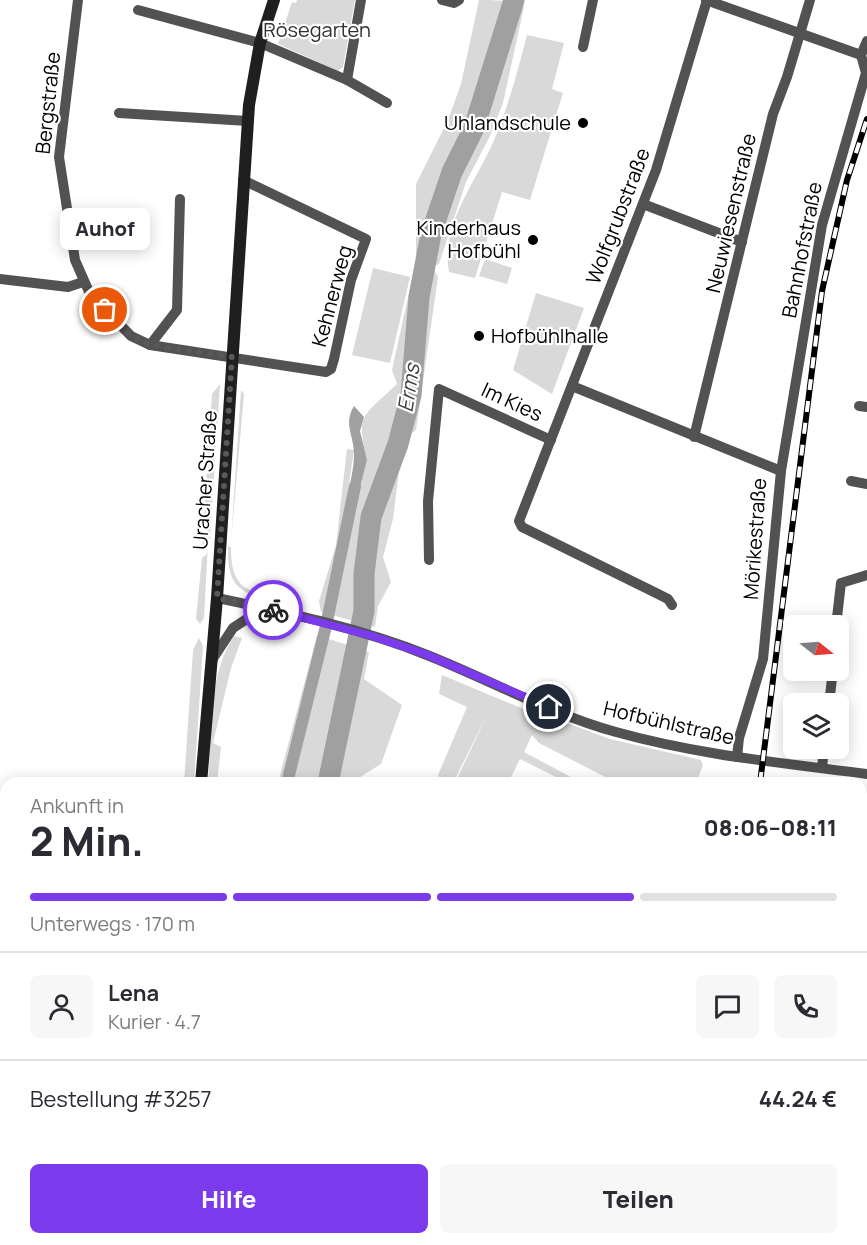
<!DOCTYPE html>
<html lang="de">
<head>
<meta charset="utf-8">
<style>
  :root { --surface:#fff; --page:#f7f7f7; --text:#2b2b33; --muted:#7c7c81; --line:#e1e1e2; --accent:#7c3aed }
  body { margin:0; font-family:Manrope,sans-serif; background:var(--page); color:var(--text); height:100vh; display:flex; flex-direction:column; font-size:22px; white-space:nowrap }
  * { box-sizing:border-box; margin:0 }
  p { font-size:20px; color:var(--muted) }
  .icon { flex:none; width:33px; height:33px; fill:none; stroke:currentColor; stroke-width:2; stroke-linecap:round; stroke-linejoin:round }
  .map { position:relative; flex:1; overflow:hidden }
  .drawer { position:absolute; left:0px; top:777px; width:867px; height:468px; display:flex; flex-direction:column; background:var(--surface); border-radius:18px 18px 0 0; box-shadow:0 3px 15px #0003 }
  .drawer>* { flex:none }
  .needle { width:39px; rotate:107deg }
  .controls { position:absolute; left:783px; top:615px; display:grid; gap:12px }
  .controls a { display:grid; place-items:center; width:66px; height:66px; border-radius:9px; background:var(--surface); box-shadow:0 3px 15px #0003; font-size:30px }
  .pin { position:absolute; display:grid; place-items:center; width:51px; height:51px; color:#fff; margin:-26px; border:3px solid #fff; border-radius:50%; box-shadow:0 2px 6px #0007 }
  .courier { position:absolute; display:grid; place-items:center; width:60px; height:60px; margin:-30px; border:4px solid #7c3aed; border-radius:50%; background:#fff; color:#222; box-shadow:0 2px 8px #0007 }
  .bubble { position:absolute; height:42px; border-radius:9px; background:var(--surface); box-shadow:0 3px 15px #0003; font-size:20px; font-weight:800; line-height:42px; text-align:center }
  .head em { font-style:normal; font-weight:800 }
  .head div { display:flex; flex-direction:column-reverse }
  .head { display:flex; align-items:center; justify-content:space-between; height:102px; padding:0 30px }
  h1 { font-size:39px; font-weight:800; line-height:45px }
  .bar { display:grid; grid-template-columns:repeat(4,1fr); gap:9px 6px; align-content:center; height:72px; padding:0 30px }
  .bar i { height:8px; border-radius:4px; background:var(--line) }
  .bar .on { background:var(--accent) }
  .bar p { grid-column:span 4 }
  .line { display:flex; align-items:center; gap:15px; padding:0 30px; border-top:2px solid var(--line) }
  .line div { flex:1 }
  .round { display:grid; place-items:center; flex:none; width:63px; height:63px; border-radius:9px; background:var(--page) }
  .cta { display:flex; gap:12px; margin-top:auto; padding:12px 30px }
  .cta a { flex:1; height:69px; border-radius:9px; background:var(--accent); color:#fff; font-size:24px; font-weight:800; line-height:69px; text-align:center }
  .cta a+a { background:var(--page); color:var(--text) }
  .map>svg:first-child { display:block }
  .green { fill:#d9d9d9 }
  .water { fill:#a0a0a0 }
  .lines { fill:none; stroke-linecap:round; stroke-linejoin:round }
  .canal { stroke:#a0a0a0; stroke-width:12 }
  .river { stroke:#a0a0a0; stroke-width:21 }
  .street { stroke:#525252; stroke-width:10 }
  .secondary { stroke:#1f1f1f; stroke-width:12 }
  .rail-casing { stroke:#000; stroke-width:6 }
  .rail { stroke:#fff; stroke-width:4; stroke-dasharray:11; stroke-linecap:butt }
  .done { stroke:#595959; stroke-width:6; stroke-dasharray:0 10.8 }
  .route { stroke:#7c3aed; stroke-width:8 }
  .poi-dot { fill:#000; stroke:#fff; stroke-width:2 }
  .labels { text-anchor:middle; stroke-width:4.5; stroke-linejoin:round; paint-order:stroke }
  .park-label { font-size:20px; fill:#303030; stroke:#fff }
  .street-label { font-size:20px; fill:#000; stroke:#fff }
  .poi-label { font-size:20px; fill:#000; stroke:#fff; text-anchor:end }
  .water-label { font-size:21px; font-style:italic; fill:#414141; stroke:#fff }
</style>
</head>
<body>
<div class="map">
<svg width="867" height="1245" viewBox="0 0 867 1245">
  <rect width="100%" height="100%" fill="#fff"/>
  <g class="green">
    <path d="M297,0H355L343,67L338,71L278,44L292,2L296,3Z"/>
    <path d="M479,0C491,0 517,0 524,7L503,103L489,138L466,182L439,264L435,266L416,261V184L448,120L461,84Z"/>
    <path d="M527,35L564,43L552,89L563,93L530,200L502,192L475,278L449,272C440,224 478,179 495,138C509,104 518,70 527,35Z"/>
    <path d="M485,259L512,268L507,284L479,276Z"/>
    <path d="M415,265L434,270L438,277L416,430L409,435L402,448L393,519L383,557L391,582L378,606L375,627L321,612L319,601L336,545L347,449L354,450L347,498L367,460C355,413 364,416 397,384L392,370Z"/>
    <path d="M373,268L410,277L390,363L352,355Z"/>
    <path d="M536,293L584,308L552,394L513,370Z"/>
    <path d="M220,384L210,539H206L202,551L212,394Z"/>
    <path d="M241,390L244,394L231,541Z"/>
    <path d="M208,544L204,618L200,624L196,619L202,558L207,554Z"/>
    <path d="M228,547H231C231,588 245,590 281,601L280,604C242,592 227,591 228,547Z"/>
    <path d="M317,635L369,652L364,679L402,705L381,764L357,779L355,783H278Z"/>
    <path d="M234,636L242,638L231,668L213,743L221,747L217,783H208C212,736 207,677 234,636Z"/>
    <path d="M199,638L203,646L194,783H184L193,650Z"/>
    <path d="M442,675L533,713L537,712L610,739L701,760L703,765L696,783H617L539,743L532,735L524,752L582,783H562L560,779L520,759L508,783H455L488,713L453,783H441L438,775L467,707L439,694Z"/>
    <path d="M6,1231V1239H70L67,1245H0V1234Z"/>
    <path d="M153,1239H266L267,1245H152Z"/>
  </g>
  <path class="water" d="M354,406L364,417L360,431L367,460L356,502L347,498C350,483 354,469 354,454C354,435 343,424 354,406Z"/>
  <g class="lines">
    <path class="canal" d="M287,783L326,626L355,486"/>
    <g class="river">
      <path d="M328,783L364,611V574L371,517L398,444L411,395L419,297L431,234L452,172L474,128L514,0"/>
      <path d="M249,1239L250,1245"/>
    </g>
    <g class="street">
      <path d="M78,0L59,157L75,260L90,294L131,336L150,345L326,372L331,369L334,359L351,280L366,239L243,180"/>
      <path d="M442,0L454,3L459,0"/>
      <path d="M706,0L861,55"/>
      <path d="M138,10L260,43L347,80L361,0"/>
      <path d="M583,47L593,0"/>
      <path d="M347,80L387,103"/>
      <path d="M119,113L248,121"/>
      <path d="M643,204L742,242"/>
      <path d="M0,279L68,287L83,282"/>
      <path d="M150,345L177,310L180,199"/>
      <path d="M572,386L781,471"/>
      <path d="M859,406L867,407"/>
      <path d="M694,437L773,114L787,77L810,0"/>
      <path d="M851,481L867,484"/>
      <path d="M429,560L428,501L439,389L551,440"/>
      <path d="M217,598C288,613 360,628 427,655C490,680 551,714 616,732C698,755 783,763 867,774"/>
      <path d="M672,605L668,599L650,590L522,527L519,521L656,170L707,0"/>
      <path d="M836,626L841,583L867,575"/>
      <path d="M212,660L233,628L263,608"/>
      <path d="M829,704L833,670"/>
      <path d="M737,757L739,738L763,659L781,471L822,225L866,73L861,55L867,41"/>
      <path d="M822,768L824,748"/>
    </g>
    <g class="secondary">
      <path d="M201,783L217,598L249,105L260,43L274,0"/>
      <path d="M80,1245L81,1239"/>
    </g>
    <g class="rail-casing">
      <g id="rail">
        <path d="M760,783L822,291L847,180L867,119"/>
        <path d="M704,1245L705,1239"/>
      </g>
    </g>
    <use href="#rail" class="rail"/>
  </g>
  <g class="lines">
    <path class="done" d="M105,310L131,336L150,345L232,357L217,598L273,610"/>
    <path class="route" d="M273,610L372,636L425,654L549,707"/>
  </g>
  <g class="poi-dot">
    <circle cx="583" cy="123" r="6"/>
    <circle cx="533" cy="240" r="6"/>
    <circle cx="479" cy="336" r="6"/>
  </g>
  <g class="labels">
    <g class="park-label">
      <text x="317" y="37">Rösegarten</text>
    </g>
    <g class="street-label">
      <text transform="translate(48 103) rotate(-84)" y="7">Bergstraße</text>
      <text transform="translate(731 213) rotate(-77)" y="7">Neuwiesenstraße</text>
      <text transform="translate(618 216) rotate(-69)" y="7">Wolfgrubstraße</text>
      <text transform="translate(802 250) rotate(-79)" y="7">Bahnhofstraße</text>
      <text transform="translate(332 296) rotate(-75)" y="7">Kehnerweg</text>
      <text transform="translate(512 402) rotate(25)" y="7">Im Kies</text>
      <text transform="translate(205 480) rotate(-86)" y="7">Uracher Straße</text>
      <text transform="translate(755 539) rotate(-86)" y="7">Mörikestraße</text>
      <text transform="translate(669 723) rotate(13)" y="7">Hofbühlstraße</text>
    </g>
    <g class="poi-label">
      <text x="571" y="130">Uhlandschule</text>
      <text x="521" y="235">Kinderhaus<tspan x="521" dy="23">Hofbühl</tspan></text>
      <text x="491" y="343" text-anchor="start">Hofbühlhalle</text>
    </g>
    <g class="water-label">
      <text transform="translate(409 388) rotate(-81)" y="7">Erms</text>
    </g>
  </g>
</svg>
<div class="controls">
<a><svg class="needle" viewBox="-14 -14 28 28"><path d="M0-13l5 13h-10z" fill="#e53935"/><path d="M0 13l5-13h-10z" fill="#7c7c81"/></svg></a>
<a><svg class="icon" aria-label="layers" viewBox="0 0 24 24"><path d="M12 4l9 5-9 5-9-5zM3 14l9 5 9-5"/></svg></a>
</div>
<div class="pin" style="left:105px;top:310px;background:#ea580c"><svg class="icon" aria-label="bag" viewBox="0 0 24 24"><path d="M5 8h14l-1 12H6zM9 8a3 3 0 0 1 6 0"/></svg></div>
<div class="pin" style="left:549px;top:707px;background:#1f2937"><svg class="icon" aria-label="home" viewBox="0 0 24 24"><path d="M3 11l9-7 9 7M6 9v11h12V9"/></svg></div>
<div class="courier" style="left:273px;top:610px"><svg class="icon" aria-label="bike" viewBox="0 0 24 24"><circle cx="6" cy="16" r="4"/><circle cx="18" cy="16" r="4"/><path d="M6 16l4-8h5l3 8M10 8l3 8H6M13 5h3"/></svg></div>
<div class="bubble" style="left:60px;top:208px;width:90px">Auhof</div>
<section class="drawer">
<div class="head"><div><h1>2 Min.</h1><p>Ankunft in</p></div><em>08:06–08:11</em></div>
<div class="bar"><i class="on"></i><i class="on"></i><i class="on"></i><i></i><p>Unterwegs · 170 m</p></div>
<div class="line" style="height:108px"><a class="round"><svg class="icon" aria-label="person" viewBox="0 0 24 24"><circle cx="12" cy="8" r="4"/><path d="M4 21q1-7 8-7t8 7"/></svg></a><div><b>Lena</b><p>Kurier · 4.7</p></div><a class="round"><svg class="icon" aria-label="chat" viewBox="0 0 24 24"><path d="M4 5h16v11H9l-5 4z"/></svg></a><a class="round"><svg class="icon" aria-label="phone" viewBox="0 0 24 24"><path d="M5 4h4l2 5-3 2q2 4 5 5l2-3 5 2v4C11 20 4 13 5 4z"/></svg></a></div>
<div class="line" style="height:78px"><div>Bestellung #3257</div><b>44.24 €</b></div>
<div class="cta"><a>Hilfe</a><a>Teilen</a></div>
</section>
</div>
</body>
</html>
